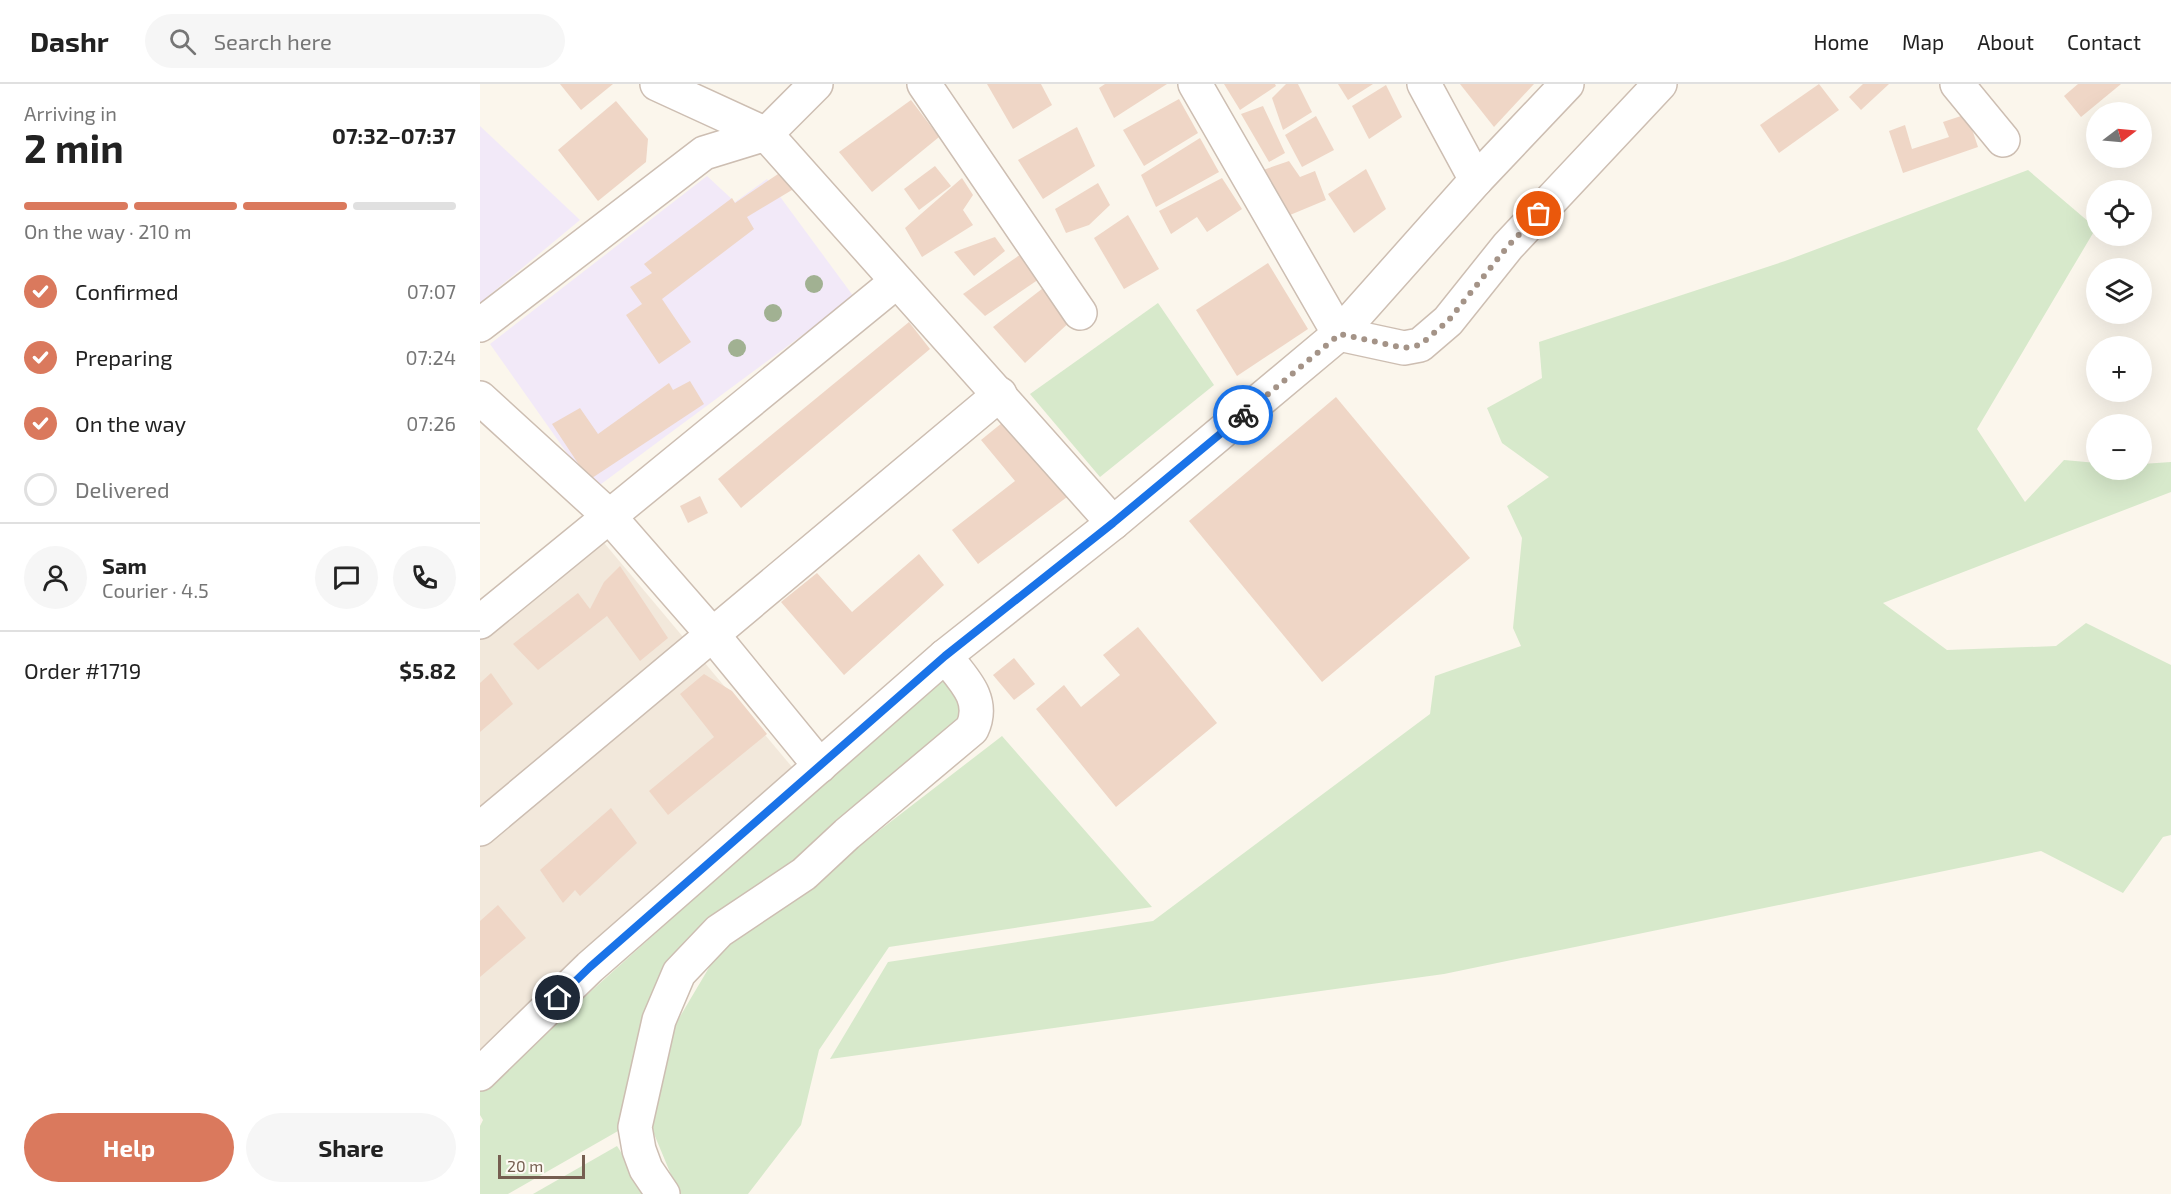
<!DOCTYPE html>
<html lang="en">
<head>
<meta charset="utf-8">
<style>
  :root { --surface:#fff; --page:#f6f6f6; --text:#222; --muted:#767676; --line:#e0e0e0; --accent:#da795d }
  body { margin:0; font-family:"Exo 2",sans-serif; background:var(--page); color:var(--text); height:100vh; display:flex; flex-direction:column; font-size:22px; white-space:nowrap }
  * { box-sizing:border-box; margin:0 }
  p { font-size:20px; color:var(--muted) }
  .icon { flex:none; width:33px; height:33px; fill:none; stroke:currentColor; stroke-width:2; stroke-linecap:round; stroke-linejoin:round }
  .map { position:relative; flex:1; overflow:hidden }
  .sheet { display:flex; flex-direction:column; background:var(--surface); width:480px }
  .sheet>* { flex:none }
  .needle { width:39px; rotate:74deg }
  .tools { position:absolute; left:1606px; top:18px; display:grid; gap:12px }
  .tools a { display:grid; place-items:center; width:66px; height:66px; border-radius:50%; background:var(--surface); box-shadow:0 6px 24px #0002; font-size:30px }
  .scale { position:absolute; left:18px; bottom:15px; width:87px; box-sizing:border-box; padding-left:6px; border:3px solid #755e50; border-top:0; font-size:16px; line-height:21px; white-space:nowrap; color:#755e50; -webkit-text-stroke:4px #fefaf3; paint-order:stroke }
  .pin { position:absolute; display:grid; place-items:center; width:51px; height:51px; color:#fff; margin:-26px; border:3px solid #fff; border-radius:50%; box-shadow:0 2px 6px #0007 }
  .courier { position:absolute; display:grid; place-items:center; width:60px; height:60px; margin:-30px; border:4px solid #1a73e8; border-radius:50%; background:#fff; color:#222; box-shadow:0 2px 8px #0007 }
  .head em { font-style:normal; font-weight:700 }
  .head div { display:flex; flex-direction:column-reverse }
  .head { display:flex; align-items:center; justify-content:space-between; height:102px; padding:0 24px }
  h1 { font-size:39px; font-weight:700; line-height:45px }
  .bar { display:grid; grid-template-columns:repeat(4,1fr); gap:9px 6px; align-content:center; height:72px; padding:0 24px }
  .bar i { height:8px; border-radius:4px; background:var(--line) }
  .bar .current { background:var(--accent) }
  .bar p { grid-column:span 4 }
  .line { display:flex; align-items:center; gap:15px; padding:0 24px; border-top:2px solid var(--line) }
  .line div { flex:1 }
  .round { display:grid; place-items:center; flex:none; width:63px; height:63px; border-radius:32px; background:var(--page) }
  ol { padding:0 24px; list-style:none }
  li { display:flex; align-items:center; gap:18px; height:66px }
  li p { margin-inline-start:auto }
  li .icon { padding:6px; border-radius:50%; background:var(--accent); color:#fff; stroke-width:4 }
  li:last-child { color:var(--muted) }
  li i { width:33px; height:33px; border:3px solid var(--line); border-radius:50% }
  .button { display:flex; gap:12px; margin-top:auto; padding:12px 24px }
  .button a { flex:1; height:69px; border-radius:36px; background:var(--accent); color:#fff; font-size:24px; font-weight:700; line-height:69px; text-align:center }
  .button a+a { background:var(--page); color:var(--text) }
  header { display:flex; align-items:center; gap:36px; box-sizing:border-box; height:84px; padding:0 30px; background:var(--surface); border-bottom:2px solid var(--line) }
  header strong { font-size:28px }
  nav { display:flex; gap:33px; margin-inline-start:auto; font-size:21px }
  .search { width:420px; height:54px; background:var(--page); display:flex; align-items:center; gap:15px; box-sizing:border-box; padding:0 21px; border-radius:33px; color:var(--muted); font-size:22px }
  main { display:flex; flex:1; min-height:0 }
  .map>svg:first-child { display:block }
  .residential { fill:#f2e8db }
  .education { fill:#f2e9f8 }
  .green { fill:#d7e9cb }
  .building { fill:#efd6c6 }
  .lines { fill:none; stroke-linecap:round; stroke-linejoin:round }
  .minor-casing { stroke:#cdbeb2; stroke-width:36 }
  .minor { stroke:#fff; stroke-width:33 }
  .tree { fill:#a1b192 }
  .done { stroke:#a49387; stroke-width:6; stroke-dasharray:0 10.8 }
  .route { stroke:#1a73e8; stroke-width:8 }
</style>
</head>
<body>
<header>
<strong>Dashr</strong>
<div class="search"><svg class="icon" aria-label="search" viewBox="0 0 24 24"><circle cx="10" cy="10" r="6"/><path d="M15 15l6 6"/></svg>Search here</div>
<nav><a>Home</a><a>Map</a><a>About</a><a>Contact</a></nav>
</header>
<main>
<section class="sheet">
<div class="head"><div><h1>2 min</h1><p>Arriving in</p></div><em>07:32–07:37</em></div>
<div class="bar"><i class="current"></i><i class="current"></i><i class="current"></i><i></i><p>On the way · 210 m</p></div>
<ol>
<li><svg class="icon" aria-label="check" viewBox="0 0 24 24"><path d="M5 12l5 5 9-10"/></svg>Confirmed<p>07:07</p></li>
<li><svg class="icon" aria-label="check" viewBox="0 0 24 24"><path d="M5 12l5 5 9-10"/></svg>Preparing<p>07:24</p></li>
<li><svg class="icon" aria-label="check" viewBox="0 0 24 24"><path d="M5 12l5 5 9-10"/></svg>On the way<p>07:26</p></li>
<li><i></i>Delivered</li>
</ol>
<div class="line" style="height:108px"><a class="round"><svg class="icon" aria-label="person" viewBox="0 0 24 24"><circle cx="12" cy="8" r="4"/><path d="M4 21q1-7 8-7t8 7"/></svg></a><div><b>Sam</b><p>Courier · 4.5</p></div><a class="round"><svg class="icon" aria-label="chat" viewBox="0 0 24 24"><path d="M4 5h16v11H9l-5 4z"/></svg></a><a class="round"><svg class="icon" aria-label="phone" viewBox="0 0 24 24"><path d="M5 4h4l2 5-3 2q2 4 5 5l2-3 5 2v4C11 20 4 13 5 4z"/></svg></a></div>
<div class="line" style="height:78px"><div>Order #1719</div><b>$5.82</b></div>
<div class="button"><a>Help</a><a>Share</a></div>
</section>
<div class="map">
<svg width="1691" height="1110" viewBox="0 0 1691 1110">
  <rect width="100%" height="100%" fill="#fbf6ec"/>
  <path class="residential" d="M120,454L312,683L0,965V556Z"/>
  <g class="education">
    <path d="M0,42L100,136L0,219Z"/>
    <path d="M227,92L255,118L287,95L374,213L113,406L10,260Z"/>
  </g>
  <g class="green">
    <path d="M1548,86L1616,144L1497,345L1545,418L1584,376L1617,379V386H1662V380L1691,378V408L1403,519L1467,566L1576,562L1606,539L1691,581V751L1683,753L1643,809L1561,767L964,890L350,975L408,878L673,837L950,630L955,592L1041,562L1033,544L1042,454L1027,422L1069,393L1022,359L1007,324L1062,294L1059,258L1305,177Z"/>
    <path d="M678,219L734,301L620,393L550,310Z"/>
    <path d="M465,589L487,632L305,790L191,873L148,994L138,1047L28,1110H0V1042L3,1036L0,1031V1007Z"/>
    <path d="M522,652L672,823L409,863L339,966L321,1041L268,1110H199L172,1045L195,941L243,860L322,806Z"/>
    <path d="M137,1062L168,1110H53Z"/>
  </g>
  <g class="building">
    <path d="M80,0H133L101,26Z"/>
    <path d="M507,0H561L572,21L533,45Z"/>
    <path d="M625,0H687L634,34L619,4Z"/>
    <path d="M744,0H795L796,2L760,26Z"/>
    <path d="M806,0H818L832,28L803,46L792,14Z"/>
    <path d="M858,0H893L868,16Z"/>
    <path d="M980,0H1054L1014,43Z"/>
    <path d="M1339,0L1359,26L1299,69L1280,41Z"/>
    <path d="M1383,0H1409L1381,26L1369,13Z"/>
    <path d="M1598,0H1641L1601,33L1584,12Z"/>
    <path d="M906,1L922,33L889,55L872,22Z"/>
    <path d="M699,15L718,49L664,82L643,46Z"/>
    <path d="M431,16L459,53L392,108L359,68Z"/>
    <path d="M136,17L168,55L166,78L118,117L78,66Z"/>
    <path d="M783,22L805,69L789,78L761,30Z"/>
    <path d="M1487,30L1498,63L1423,89L1409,47L1425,41L1432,65L1469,53L1463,38Z"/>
    <path d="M836,32L854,66L822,83L805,51Z"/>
    <path d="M597,43L615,82L563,115L538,76Z"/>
    <path d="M720,54L739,88L676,123L661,91Z"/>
    <path d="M809,77L820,93L835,87L846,116L810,131L783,86Z"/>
    <path d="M455,82L471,102L439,126L424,105Z"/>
    <path d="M886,85L906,125L874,149L848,110Z"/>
    <path d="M304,86L317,103L267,133L274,145L182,215L211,258L179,280L146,231L162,220L150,203L172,189L164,180L252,114L255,119Z"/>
    <path d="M482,94L493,111L483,126L493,141L442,173L425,144Z"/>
    <path d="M742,94L762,125L727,148L717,133L691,150L679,127Z"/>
    <path d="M618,99L630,121L609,141L586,149L575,125Z"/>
    <path d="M648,131L679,185L644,205L614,154Z"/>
    <path d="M515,153L525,167L494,192L474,168Z"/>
    <path d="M547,166L565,191L505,232L483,210Z"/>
    <path d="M788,179L828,245L757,292L716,226Z"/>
    <path d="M567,201L592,236L545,279L513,243Z"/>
    <path d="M429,238L450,265L261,424L238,395Z"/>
    <path d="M210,297L224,320L109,396L72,340L100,324L118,350L189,299L193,306Z"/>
    <path d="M856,313L990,474L842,598L709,437Z"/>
    <path d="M533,330L599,404L498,480L472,446L535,397L501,356Z"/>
    <path d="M220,412L228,429L208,439L200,422Z"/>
    <path d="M439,470L464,501L364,591L301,518L337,489L372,528Z"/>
    <path d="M140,482L188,554L160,577L127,532L58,586L33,560L98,509L110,525L124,498Z"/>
    <path d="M658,543L737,639L636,723L556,625L584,601L601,623L640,591L623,571Z"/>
    <path d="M534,574L555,600L534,616L513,591Z"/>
    <path d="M11,589L33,620L0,648V599Z"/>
    <path d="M224,590L252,607L287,650L188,731L169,707L234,653L200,610Z"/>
    <path d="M131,724L157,759L100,812L95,806L83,819L60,786Z"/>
    <path d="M18,821L46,854L0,893V837Z"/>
  </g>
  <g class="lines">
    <g class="minor-casing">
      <g id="minor">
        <path d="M177,0L286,50L336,0"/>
        <path d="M444,0L600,229"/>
        <path d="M715,0L859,250L924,264L940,261L968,237L1028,162L1180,0"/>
        <path d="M944,0L996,96"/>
        <path d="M1477,0L1523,56"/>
        <path d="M0,241L224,69L286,50L633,439"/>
        <path d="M0,314L128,431L232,550L340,682"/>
        <path d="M0,538L416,198"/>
        <path d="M0,745L520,310"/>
        <path d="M0,990L110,883L465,572L633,439L859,250L996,96L1087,0"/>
        <path d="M183,1110L166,1085L159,1066L155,1043L179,936L199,889L239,847L324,790L367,750L492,645C506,615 483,595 465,572"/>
      </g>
    </g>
    <use href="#minor" class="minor"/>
  </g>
  <g class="tree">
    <circle cx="334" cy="200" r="9"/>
    <circle cx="293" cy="229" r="9"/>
    <circle cx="257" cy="264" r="9"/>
  </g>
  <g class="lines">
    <path class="done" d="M763,331L860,250L924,264L940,261L968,237L1028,162L1059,130"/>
    <path class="route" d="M78,914L110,883L465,572L633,439L763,331"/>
  </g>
</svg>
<div class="tools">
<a><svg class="needle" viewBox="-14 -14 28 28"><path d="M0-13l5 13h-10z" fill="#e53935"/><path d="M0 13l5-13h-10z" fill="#767676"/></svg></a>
<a><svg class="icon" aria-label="locate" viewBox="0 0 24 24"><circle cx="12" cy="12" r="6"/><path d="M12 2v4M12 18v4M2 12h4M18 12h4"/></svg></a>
<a><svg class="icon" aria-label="layers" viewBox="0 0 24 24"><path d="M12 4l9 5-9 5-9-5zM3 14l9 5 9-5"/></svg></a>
<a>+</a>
<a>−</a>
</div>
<div class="scale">20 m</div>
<div class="pin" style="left:1059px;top:130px;background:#ea580c"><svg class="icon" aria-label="bag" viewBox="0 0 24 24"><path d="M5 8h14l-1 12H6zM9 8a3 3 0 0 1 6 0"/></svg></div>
<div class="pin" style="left:78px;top:914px;background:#1f2937"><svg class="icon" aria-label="home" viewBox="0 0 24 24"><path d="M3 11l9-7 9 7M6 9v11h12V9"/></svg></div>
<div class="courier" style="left:763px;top:331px"><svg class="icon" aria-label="bike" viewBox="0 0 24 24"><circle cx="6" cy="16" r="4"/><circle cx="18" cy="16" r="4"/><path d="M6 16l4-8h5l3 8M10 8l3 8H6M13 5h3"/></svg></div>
</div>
</main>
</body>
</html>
